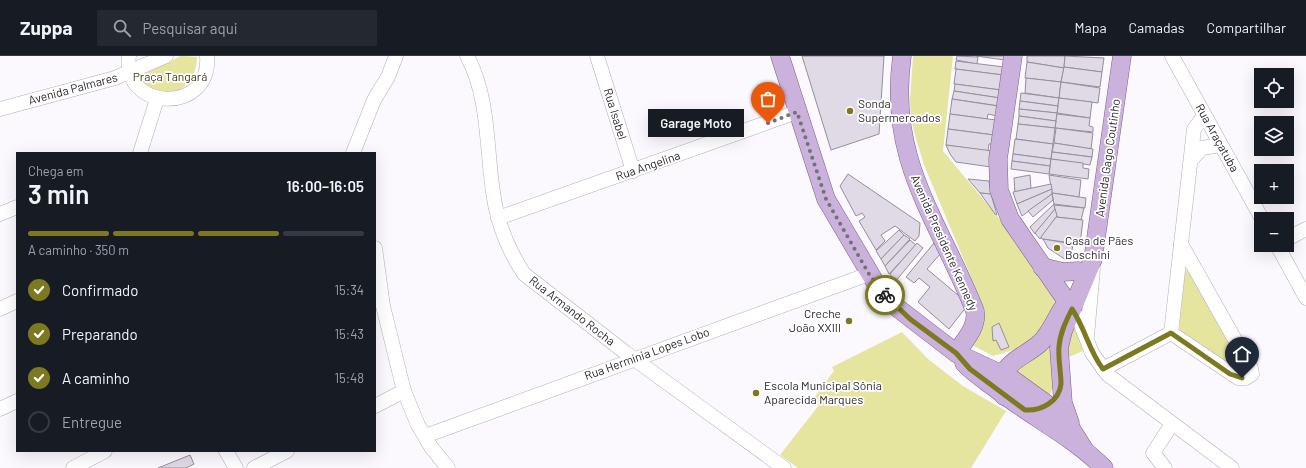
<!DOCTYPE html>
<html lang="pt">
<head>
<meta charset="utf-8">
<style>
  :root { --surface:#171b24; --page:#242831; --text:#f1f3f6; --muted:#9ea1a6; --line:#363941; --accent:#7c7920 }
  body { margin:0; font-family:Barlow,sans-serif; background:var(--page); color:var(--text); height:100vh; display:flex; flex-direction:column; font-size:15px; white-space:nowrap }
  * { box-sizing:border-box; margin:0 }
  p { font-size:13px; color:var(--muted) }
  .icon { flex:none; width:22px; height:22px; fill:none; stroke:currentColor; stroke-width:2; stroke-linecap:round; stroke-linejoin:round }
  .map { position:relative; flex:1; overflow:hidden }
  .side { position:absolute; left:16px; top:96px; width:360px; height:300px; display:flex; flex-direction:column; background:var(--surface); border-radius:0px; box-shadow:0 4px 16px #0002 }
  .side>* { flex:none }
  .fabs { position:absolute; left:1254px; top:12px; display:grid; gap:8px }
  .fabs a { display:grid; place-items:center; width:40px; height:40px; border-radius:0px; background:var(--surface); box-shadow:0 4px 16px #0002; font-size:20px }
  .pin { position:absolute; display:grid; place-items:center; width:34px; height:34px; color:#fff; margin:-41px -17px; border-radius:50% 50% 50% 0; rotate:-45deg; box-shadow:0 0 4px #0007 }
  .pin .icon { rotate:45deg }
  .courier { position:absolute; display:grid; place-items:center; width:40px; height:40px; margin:-20px; border:3px solid #7c7920; border-radius:50%; background:#fff; color:#222; box-shadow:0 1px 5px #0007 }
  .bubble { position:absolute; height:28px; border-radius:0px; background:var(--surface); box-shadow:0 4px 16px #0002; font-size:13px; font-weight:600; line-height:28px; text-align:center }
  .summary em { font-style:normal; font-weight:600 }
  .summary div { display:flex; flex-direction:column-reverse }
  .summary { display:flex; align-items:center; justify-content:space-between; height:68px; padding:0 12px }
  h1 { font-size:26px; font-weight:600; line-height:30px }
  .bar { display:grid; grid-template-columns:repeat(4,1fr); gap:6px 4px; align-content:center; height:48px; padding:0 12px }
  .bar i { height:5px; border-radius:3px; background:var(--line) }
  .bar .selected { background:var(--accent) }
  .bar p { grid-column:span 4 }
  ol { padding:0 12px; list-style:none }
  li { display:flex; align-items:center; gap:12px; height:44px }
  li p { margin-inline-start:auto }
  li .icon { padding:4px; border-radius:50%; background:var(--accent); color:#fff; stroke-width:4 }
  li:last-child { color:var(--muted) }
  li i { width:22px; height:22px; border:2px solid var(--line); border-radius:50% }
  header { display:flex; align-items:center; gap:24px; box-sizing:border-box; height:56px; padding:0 20px; background:var(--surface); border-bottom:1px solid var(--line) }
  header strong { font-size:19px }
  nav { display:flex; gap:22px; margin-inline-start:auto; font-size:14px }
  .search { width:280px; height:36px; background:var(--page); display:flex; align-items:center; gap:10px; box-sizing:border-box; padding:0 14px; border-radius:0px; color:var(--muted); font-size:15px }
  .map>svg:first-child { display:block }
  .green { fill:#e5e5a0 }
  .building { fill:#e0d9e6; stroke:#958e9b }
  .lines { fill:none; stroke-linecap:round; stroke-linejoin:round }
  .minor-casing { stroke:#b3acb9; stroke-width:15 }
  .major-casing { stroke:#7c6190; stroke-width:19 }
  .minor { stroke:#fff; stroke-width:14 }
  .major { stroke:#cab2dc; stroke-width:18 }
  .done { stroke:#747176; stroke-width:4; stroke-dasharray:0 7.2 }
  .route { stroke:#7c7920; stroke-width:5 }
  .poi-dot { fill:#7c7920; stroke:#fff; stroke-width:1.5 }
  .labels { text-anchor:middle; stroke-width:3.5; stroke-linejoin:round; paint-order:stroke }
  .park-label { font-size:12px; fill:#3b3a13; stroke:#fff }
  .street-label { font-size:12px; fill:#2b282d; stroke:#fff }
  .poi-label { font-size:12px; fill:#2b282d; stroke:#fff; text-anchor:start }
</style>
</head>
<body>
<header>
<strong>Zuppa</strong>
<div class="search"><svg class="icon" aria-label="search" viewBox="0 0 24 24"><circle cx="10" cy="10" r="6"/><path d="M15 15l6 6"/></svg>Pesquisar aqui</div>
<nav><a>Mapa</a><a>Camadas</a><a>Compartilhar</a></nav>
</header>
<div class="map">
<svg width="1306" height="412" viewBox="0 0 1306 412">
  <rect width="100%" height="100%" fill="#fbf9fe"/>
  <g class="green">
    <path d="M181,0L197,1C197,16 189,33 172,36C165,38 155,35 147,34L138,21Z"/>
    <path d="M913,0H953L943,95L1003,167L1057,248L1043,273L1024,291L993,300L972,289C975,275 986,274 985,254L924,109L915,79L911,63L910,44Z"/>
    <path d="M1189,214L1244,311L1243,314L1239,317L1183,277L1179,273L1185,215Z"/>
    <path d="M1073,264L1083,295L1064,303Z"/>
    <path d="M902,276L928,303L963,330L1006,355L971,412H798L780,399L819,349L813,343L834,315L832,311Z"/>
    <path d="M1057,276L1054,330L1048,342L1015,315Z"/>
  </g>
  <g class="building">
    <path d="M802,0H884L879,78L831,94Z"/>
    <path d="M957,0L978,1L977,8L956,4Z"/>
    <path d="M976,0H1006L1005,4Z"/>
    <path d="M1027,0H1065L1064,12L1027,6Z"/>
    <path d="M1065,0L1104,2L1102,16L1064,11Z"/>
    <path d="M956,5L1004,11L1003,19L955,13Z"/>
    <path d="M1027,6L1064,12L1061,26L1025,22Z"/>
    <path d="M1064,11L1102,16L1100,31L1061,26Z"/>
    <path d="M956,13L1003,19L1001,34L954,28Z"/>
    <path d="M1026,22L1061,26L1059,42L1025,37Z"/>
    <path d="M1061,26L1100,32L1098,47L1059,42Z"/>
    <path d="M955,28L1001,34L1000,42L954,35Z"/>
    <path d="M954,35L1000,42L999,50L952,43Z"/>
    <path d="M1021,37L1059,42L1058,50L1020,45Z"/>
    <path d="M1059,42L1092,46L1090,62L1057,57Z"/>
    <path d="M952,43L998,50L997,60L988,58L987,63L950,58Z"/>
    <path d="M1020,45L1058,50L1057,57L1019,53Z"/>
    <path d="M1019,53L1057,57L1056,65L1019,60Z"/>
    <path d="M950,58L996,64L994,79L948,73Z"/>
    <path d="M1057,58L1090,62L1089,70L1093,71V76L1055,72Z"/>
    <path d="M1019,60L1056,65L1055,72L1018,68Z"/>
    <path d="M1018,68L1055,72L1053,88L1016,83Z"/>
    <path d="M1056,72L1093,77L1091,93L1054,87Z"/>
    <path d="M948,73L994,79V88H989L988,95L946,89Z"/>
    <path d="M1015,83L1053,88L1051,103L1013,98Z"/>
    <path d="M1054,87L1093,93L1092,101L1052,96Z"/>
    <path d="M946,89L993,95L991,111L956,106L950,98Z"/>
    <path d="M1052,96L1092,101L1090,109L1051,103Z"/>
    <path d="M1013,98L1051,103L1050,110L1012,105Z"/>
    <path d="M1051,103L1083,107V112L1089,113L1088,123L1049,118Z"/>
    <path d="M1012,105L1050,110L1049,118L1011,113Z"/>
    <path d="M848,118L920,167L919,180L915,185L895,170L881,179L885,185L876,194L859,165L865,161L862,157L856,160L840,130Z"/>
    <path d="M1030,119L1031,132L1015,136L1014,122Z"/>
    <path d="M1049,119L1081,124L1079,141L1052,137Z"/>
    <path d="M968,123L989,125L991,138L980,137Z"/>
    <path d="M1051,128L1052,133L1017,148L1013,136Z"/>
    <path d="M1052,133V138L1022,160L1017,148Z"/>
    <path d="M980,137L991,138L997,159L995,158Z"/>
    <path d="M1052,137L1086,142L1085,152L1054,148Z"/>
    <path d="M1052,138L1053,144L1033,161L1028,155Z"/>
    <path d="M1054,148L1055,153L1035,178L1030,171Z"/>
    <path d="M1054,149L1084,152L1081,164L1057,161Z"/>
    <path d="M1055,153L1057,160L1040,183L1035,177Z"/>
    <path d="M1056,161L1083,164L1080,188L1042,183L1041,181Z"/>
    <path d="M899,174L904,179L881,203L876,195Z"/>
    <path d="M904,179L910,183L885,210L881,203Z"/>
    <path d="M1043,183L1073,188L1071,200L1066,204L1048,192Z"/>
    <path d="M910,184L916,189L889,218L885,210Z"/>
    <path d="M917,187L923,192L895,226L890,218Z"/>
    <path d="M934,187L941,197L927,213L965,245L967,250L949,273L918,246L930,231L919,222L914,227L906,221Z"/>
    <path d="M999,267L1009,291L1001,294L996,284L993,285L992,271Z"/>
    <path d="M190,399L194,408L186,412H158Z"/>
  </g>
  <g class="lines">
    <g class="minor-casing">
      <g id="minor">
        <path d="M129,0C121,55 212,59 207,0"/>
        <path d="M467,0C492,46 485,103 496,153C501,176 511,198 524,218L626,297L784,412"/>
        <path d="M597,0L633,115"/>
        <path d="M1172,0L1262,163"/>
        <path d="M0,53L115,22L166,0"/>
        <path d="M140,97L157,43"/>
        <path d="M353,97L374,44L388,21L396,0"/>
        <path d="M1192,103L1202,92L1220,89"/>
        <path d="M0,158L17,151"/>
        <path d="M498,162L797,56"/>
        <path d="M1287,183L1306,173"/>
        <path d="M1277,189L1306,242"/>
        <path d="M375,192L383,250L404,335L418,369L431,391L448,412"/>
        <path d="M0,253L17,245"/>
        <path d="M1072,253L1079,264L1092,297L1108,319L1232,412"/>
        <path d="M1171,277L1238,322H1246L1252,318L1251,312L1181,188"/>
        <path d="M1171,277L1194,73L1204,60"/>
        <path d="M1087,280L1093,213"/>
        <path d="M1103,313L1171,277"/>
        <path d="M375,350L404,335"/>
        <path d="M0,353L17,345"/>
        <path d="M425,380L869,218"/>
        <path d="M226,395L236,412"/>
        <path d="M73,412L105,395"/>
        <path d="M254,412L287,395"/>
        <path d="M1165,412L1153,397L1172,368"/>
      </g>
    </g>
    <g class="major-casing">
      <g id="major">
        <path d="M780,0L826,143L875,226L895,250L956,297L1012,323L1048,349L1072,374L1084,393"/>
        <path d="M902,0C887,105 939,164 975,255C978,271 964,285 956,297"/>
        <path d="M1013,0L998,103L999,134L1010,163L1072,253"/>
        <path d="M1042,211L1063,216L1078,215"/>
        <path d="M964,307C973,317 984,324 995,332C1030,360 1072,380 1104,412"/>
        <path d="M1004,340C994,307 1023,303 1040,287C1050,278 1055,264 1062,253"/>
        <path d="M1070,367L1063,347L1059,292L1063,275L1093,203L1122,0"/>
      </g>
    </g>
    <use href="#minor" class="minor"/>
    <use href="#major" class="major"/>
  </g>
  <g class="lines">
    <path class="done" d="M768,67L797,56L826,143L869,218L885,239"/>
    <path class="route" d="M885,239L910,263L956,297L970,313L1025,354C1041,355 1059,346 1061,328C1061,316 1058,303 1059,291C1060,277 1066,265 1072,253C1085,272 1089,295 1103,313L1171,277L1230,318L1242,322"/>
  </g>
  <g class="poi-dot">
    <circle cx="850" cy="55" r="4"/>
    <circle cx="1057" cy="192" r="4"/>
    <circle cx="849" cy="265" r="4"/>
    <circle cx="756" cy="337" r="4"/>
  </g>
  <g class="labels">
    <g class="park-label">
      <text x="170" y="25">Praça Tangará</text>
    </g>
    <g class="street-label">
      <text transform="translate(73 33) rotate(-15)" y="4">Avenida Palmares</text>
      <text transform="translate(615 58) rotate(73)" y="4">Rua Isabel</text>
      <text transform="translate(1217 82) rotate(61)" y="4">Rua Araçatuba</text>
      <text transform="translate(1108 102) rotate(-82)" y="4">Avenida Gago Coutinho</text>
      <text transform="translate(648 110) rotate(-19)" y="4">Rua Angelina</text>
      <text transform="translate(944 187) rotate(66)" y="4">Avenida Presidente Kennedy</text>
      <text transform="translate(572 255) rotate(38)" y="4">Rua Armando Rocha</text>
      <text transform="translate(647 298) rotate(-20)" y="4">Rua Hermínia Lopes Lobo</text>
    </g>
    <g class="poi-label">
      <text x="858" y="52">Sonda<tspan x="858" dy="14">Supermercados</tspan></text>
      <text x="1065" y="189">Casa de Pães<tspan x="1065" dy="14">Boschini</tspan></text>
      <text x="841" y="262" text-anchor="end">Creche<tspan x="841" dy="14">João XXIII</tspan></text>
      <text x="764" y="334">Escola Municipal Sônia<tspan x="764" dy="14">Aparecida Marques</tspan></text>
    </g>
  </g>
</svg>
<div class="fabs">
<a><svg class="icon" aria-label="locate" viewBox="0 0 24 24"><circle cx="12" cy="12" r="6"/><path d="M12 2v4M12 18v4M2 12h4M18 12h4"/></svg></a>
<a><svg class="icon" aria-label="layers" viewBox="0 0 24 24"><path d="M12 4l9 5-9 5-9-5zM3 14l9 5 9-5"/></svg></a>
<a>+</a>
<a>−</a>
</div>
<div class="pin" style="left:768px;top:67px;background:#ea580c"><svg class="icon" aria-label="bag" viewBox="0 0 24 24"><path d="M5 8h14l-1 12H6zM9 8a3 3 0 0 1 6 0"/></svg></div>
<div class="pin" style="left:1242px;top:322px;background:#1f2937"><svg class="icon" aria-label="home" viewBox="0 0 24 24"><path d="M3 11l9-7 9 7M6 9v11h12V9"/></svg></div>
<div class="courier" style="left:885px;top:239px"><svg class="icon" aria-label="bike" viewBox="0 0 24 24"><circle cx="6" cy="16" r="4"/><circle cx="18" cy="16" r="4"/><path d="M6 16l4-8h5l3 8M10 8l3 8H6M13 5h3"/></svg></div>
<div class="bubble" style="left:648px;top:53px;width:96px">Garage Moto</div>
<section class="side">
<div class="summary"><div><h1>3 min</h1><p>Chega em</p></div><em>16:00–16:05</em></div>
<div class="bar"><i class="selected"></i><i class="selected"></i><i class="selected"></i><i></i><p>A caminho · 350 m</p></div>
<ol>
<li><svg class="icon" aria-label="check" viewBox="0 0 24 24"><path d="M5 12l5 5 9-10"/></svg>Confirmado<p>15:34</p></li>
<li><svg class="icon" aria-label="check" viewBox="0 0 24 24"><path d="M5 12l5 5 9-10"/></svg>Preparando<p>15:43</p></li>
<li><svg class="icon" aria-label="check" viewBox="0 0 24 24"><path d="M5 12l5 5 9-10"/></svg>A caminho<p>15:48</p></li>
<li><i></i>Entregue</li>
</ol>
</section>
</div>
</body>
</html>
